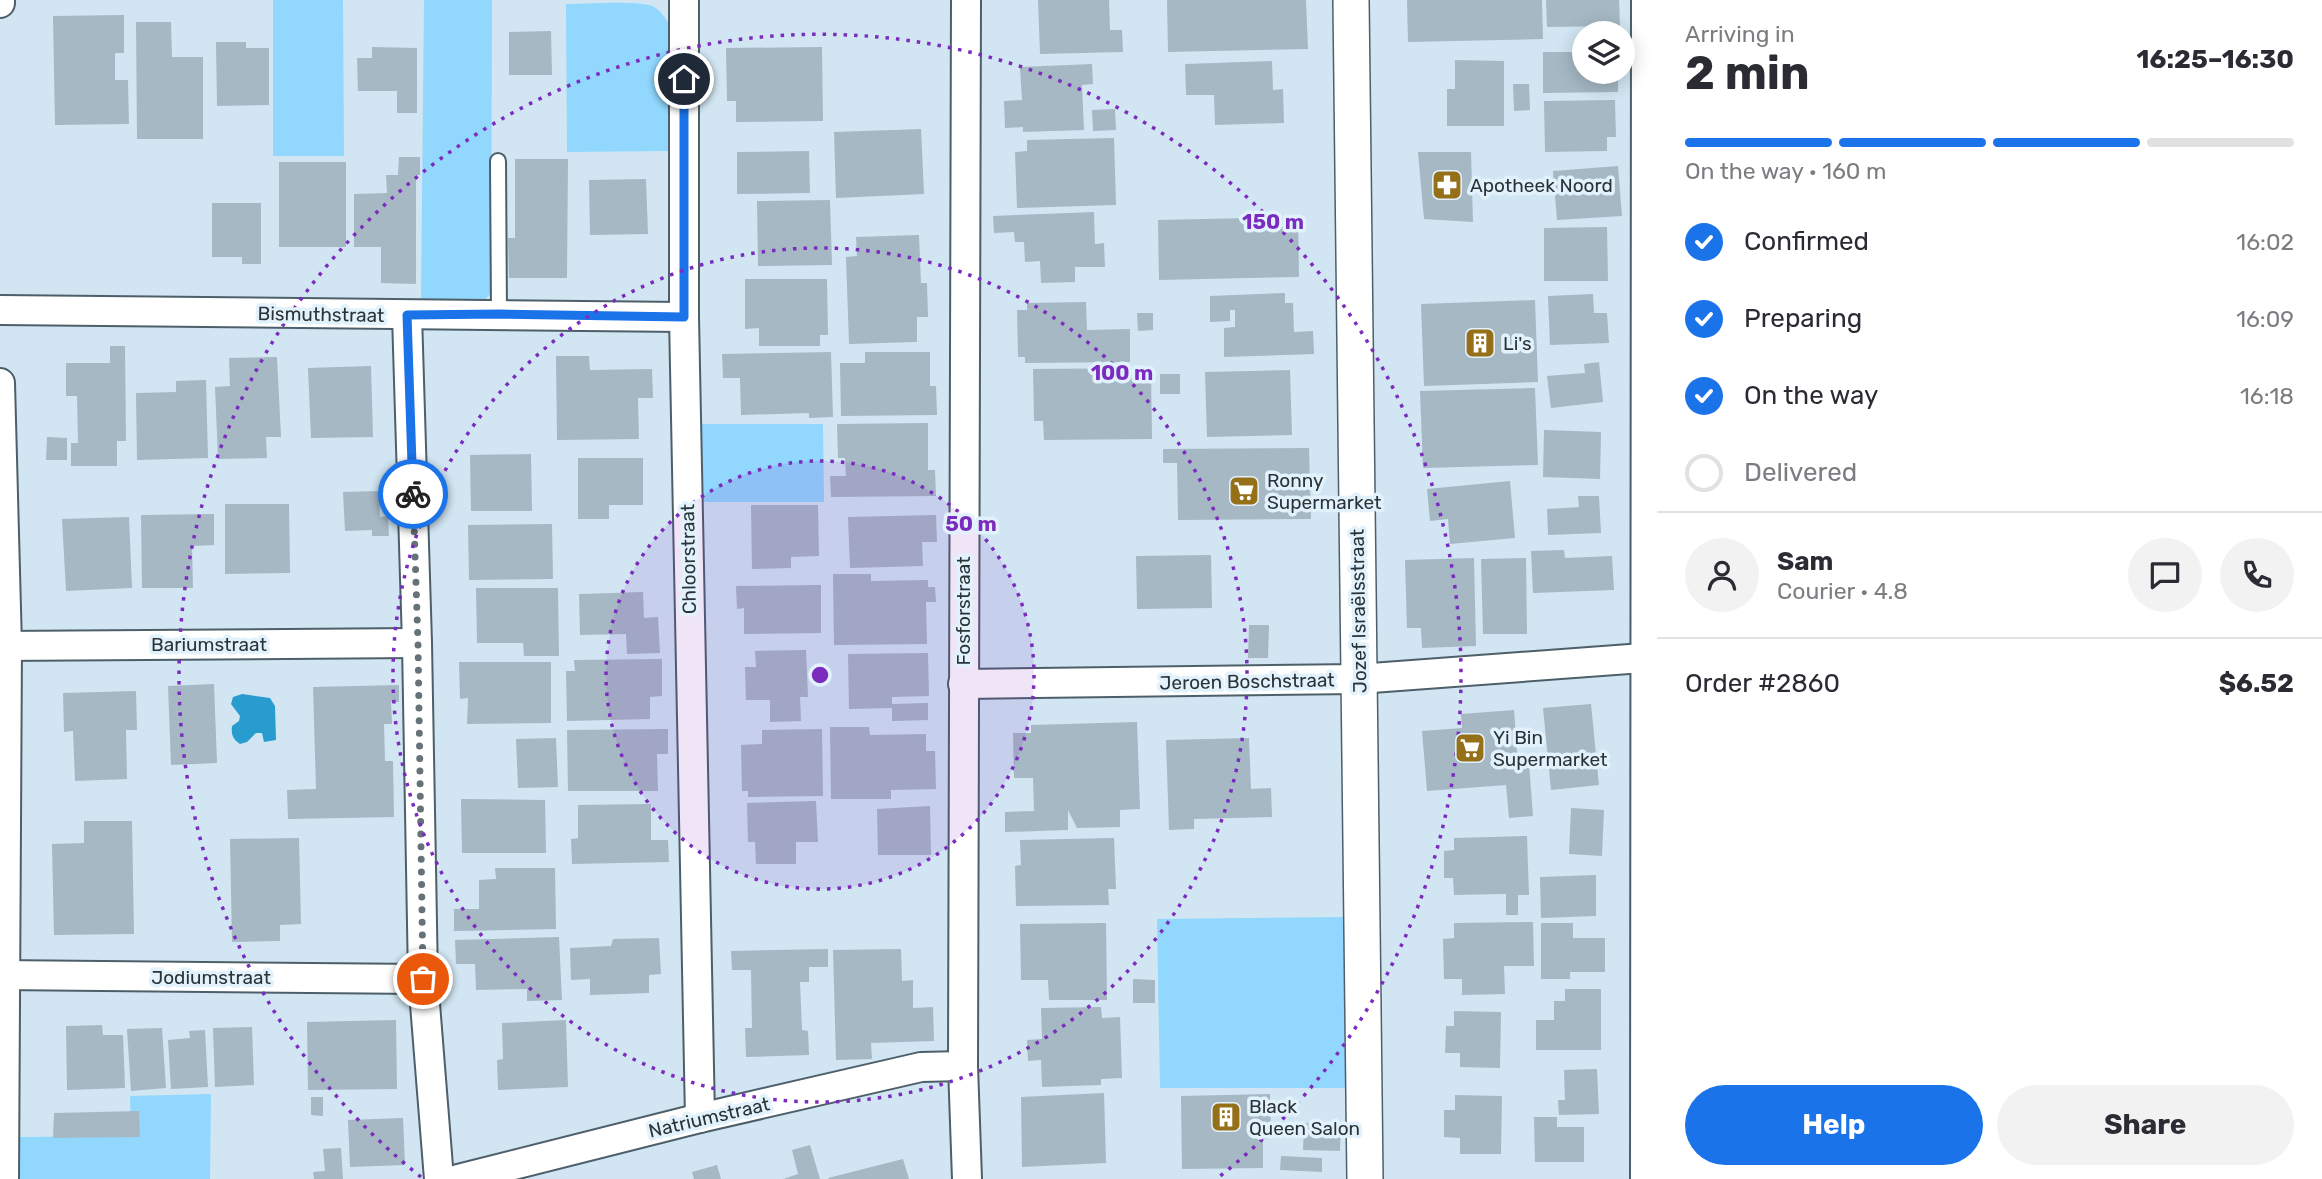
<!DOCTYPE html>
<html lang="en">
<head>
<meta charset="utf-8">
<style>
  :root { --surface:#fff; --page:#f2f2f3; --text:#2b2b33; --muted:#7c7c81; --line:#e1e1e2; --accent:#1a73e8 }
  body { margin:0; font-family:Rubik,sans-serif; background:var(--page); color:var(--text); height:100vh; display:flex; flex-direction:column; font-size:26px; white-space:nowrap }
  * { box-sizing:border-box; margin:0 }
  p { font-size:23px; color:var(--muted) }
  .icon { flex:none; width:38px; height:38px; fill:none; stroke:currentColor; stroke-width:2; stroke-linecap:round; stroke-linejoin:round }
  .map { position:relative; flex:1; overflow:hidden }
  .drawer { display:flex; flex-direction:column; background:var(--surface); width:665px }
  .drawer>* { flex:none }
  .tools { position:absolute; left:1572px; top:21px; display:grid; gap:14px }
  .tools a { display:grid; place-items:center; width:63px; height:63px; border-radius:50%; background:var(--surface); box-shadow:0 4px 18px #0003; font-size:35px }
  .pin { position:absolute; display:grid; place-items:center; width:60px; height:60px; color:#fff; margin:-30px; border:4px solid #fff; border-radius:50%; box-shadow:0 2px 7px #0007 }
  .courier { position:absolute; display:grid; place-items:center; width:70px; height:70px; margin:-35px; border:5px solid #1a73e8; border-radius:50%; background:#fff; color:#222; box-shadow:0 2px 9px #0007 }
  .headline em { font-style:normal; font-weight:700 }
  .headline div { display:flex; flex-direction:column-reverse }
  .headline { display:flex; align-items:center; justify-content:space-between; height:119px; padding:0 28px }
  h1 { font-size:46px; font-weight:700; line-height:52px }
  .bar { display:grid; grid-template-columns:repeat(4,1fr); gap:10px 7px; align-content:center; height:84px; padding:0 28px }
  .bar i { height:9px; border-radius:5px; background:var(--line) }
  .bar .selected { background:var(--accent) }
  .bar p { grid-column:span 4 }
  .line { display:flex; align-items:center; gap:18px; padding:0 28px; border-top:2px solid var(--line) }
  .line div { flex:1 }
  .round { display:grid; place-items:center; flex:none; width:74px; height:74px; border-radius:37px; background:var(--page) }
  ol { padding:0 28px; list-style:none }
  li { display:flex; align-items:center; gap:21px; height:77px }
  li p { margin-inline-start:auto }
  li .icon { padding:7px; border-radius:50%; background:var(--accent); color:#fff; stroke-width:4 }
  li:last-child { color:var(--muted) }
  li i { width:38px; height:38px; border:4px solid var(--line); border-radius:50% }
  .action { display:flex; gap:14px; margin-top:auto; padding:14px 28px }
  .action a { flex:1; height:80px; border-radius:42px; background:var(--accent); color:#fff; font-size:28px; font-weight:700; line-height:80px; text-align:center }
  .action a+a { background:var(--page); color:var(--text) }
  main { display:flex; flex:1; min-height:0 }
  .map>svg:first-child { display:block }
  .green { fill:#91d7fe }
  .water { fill:#289ccf }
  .building { fill:#a5b8c4 }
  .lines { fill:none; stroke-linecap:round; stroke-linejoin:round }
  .service-casing { stroke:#4d5f69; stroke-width:18 }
  .minor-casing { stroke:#4d5f69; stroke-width:32 }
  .tertiary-casing { stroke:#4d5f69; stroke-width:38 }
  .service { stroke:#fff; stroke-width:14 }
  .minor { stroke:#fff; stroke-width:28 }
  .tertiary { stroke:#fff; stroke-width:35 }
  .done { stroke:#657278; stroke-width:7; stroke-dasharray:0 12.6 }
  .route { stroke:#1a73e8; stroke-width:9 }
  .ring { fill:none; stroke:#7b2cbf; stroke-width:3.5; stroke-dasharray:3.5 7 }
  .labels { text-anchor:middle; stroke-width:7; stroke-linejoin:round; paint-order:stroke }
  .poi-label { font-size:19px; fill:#2b3337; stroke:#e2f2fc; text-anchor:start }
  .street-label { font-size:19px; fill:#2b3337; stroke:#e2f2fc }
  .centre { fill:#7b2cbf; stroke:#e2f2fc; stroke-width:3.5 }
  .ring-label { font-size:21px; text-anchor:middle; font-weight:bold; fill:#7b2cbf; stroke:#e2f2fc; stroke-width:7; stroke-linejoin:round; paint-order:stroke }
</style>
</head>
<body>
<main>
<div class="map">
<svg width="1657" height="1179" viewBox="0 0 1657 1179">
  <rect width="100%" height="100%" fill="#d1e6f2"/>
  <g class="green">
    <path d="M273,0H343L344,156H273Z"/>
    <path d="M424,0H492L491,293L484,301L421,304Z"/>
    <path d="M566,4C586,4 636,0 652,6C661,10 666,19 671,27V151L567,152Z"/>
    <path d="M700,424H823L824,502H700Z"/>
    <path d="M1347,917L1351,1088H1160L1157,919Z"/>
    <path d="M211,1094L210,1179H18V1137L131,1136L130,1096Z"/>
  </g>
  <path class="water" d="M242,694L270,698L275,706L276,740L264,742L262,733H256L247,742L240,744C233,739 231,735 232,726L239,721L240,716L231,704L233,697Z"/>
  <g class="building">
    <path d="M1038,0H1109L1110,30H1122L1123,52L1040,54Z"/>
    <path d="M1167,0H1306L1308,49L1168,52Z"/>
    <path d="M1407,0H1542L1543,39L1408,42Z"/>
    <path d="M1546,0H1619L1620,26L1547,27Z"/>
    <path d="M124,15V53H115V80H128L129,124L55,125L53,16Z"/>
    <path d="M136,22H171L172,57H203V139H137Z"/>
    <path d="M551,31L552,75H509V32Z"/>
    <path d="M1581,38H1584V72H1618V92L1543,93V52H1581Z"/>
    <path d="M216,42H246V48H269V105L217,106Z"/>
    <path d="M372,47L417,48V113H397V91H358L357,58H372Z"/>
    <path d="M822,47L823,121L736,122V101H727L726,48Z"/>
    <path d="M1455,60L1504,61V126H1447V89H1455Z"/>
    <path d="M1272,61L1273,90L1283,89L1284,123L1215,125L1214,95H1186L1185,64Z"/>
    <path d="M1092,64L1093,84L1082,85L1084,130L1023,132V127L1005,128L1004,101L1022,100L1020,67Z"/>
    <path d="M1513,84H1529L1530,110L1514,111Z"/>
    <path d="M1615,100L1616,137H1607V151L1545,152L1544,101Z"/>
    <path d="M1115,109L1116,130L1093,131L1092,110Z"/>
    <path d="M921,129L924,194L836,198L834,132Z"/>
    <path d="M1114,138L1116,205L1017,208L1015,152L1027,151V140Z"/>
    <path d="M809,151L810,193L737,194V152Z"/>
    <path d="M1418,152H1471L1473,222L1424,219Z"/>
    <path d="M399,157H420V175H416V284L381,283V247H354V194L387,193L386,175H398Z"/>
    <path d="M515,159H568L567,278H509L508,238H515Z"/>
    <rect x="279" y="162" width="67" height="85"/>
    <path d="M1618,166L1622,216L1557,220L1553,171Z"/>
    <path d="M646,179L648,234L590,235L589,180Z"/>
    <path d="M830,200L832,265L758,266L757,201Z"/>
    <path d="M212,203H261V264H242V257H212Z"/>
    <path d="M1094,212L1095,244L1104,243L1105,267H1075V282L1041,283L1040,261L1025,262L1024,242H1015L1014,232L994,233L993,216Z"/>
    <path d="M1298,217L1299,277L1159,280L1158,220Z"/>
    <path d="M1607,227L1608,281H1544V228Z"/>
    <path d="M919,235L921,283H927L928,317H917V342L849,344L846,257L857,256L856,237Z"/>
    <path d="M745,279H827L828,335H820V346H759V328L745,329Z"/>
    <path d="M1285,293V303H1293L1294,332L1313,331L1314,354L1224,357V328L1235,327V310H1230V321L1210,322V296Z"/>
    <path d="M1593,294L1594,313H1607L1609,343L1550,345L1548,296Z"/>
    <path d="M1535,300L1538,382L1424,386L1421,304Z"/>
    <path d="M1086,302L1087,330L1130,329V362L1025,363V357H1018L1017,310H1027V303Z"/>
    <path d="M1137,313H1153V330L1138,331Z"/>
    <path d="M110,346H125L126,441H117V466H71V443H78L77,396H66V363H110Z"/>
    <path d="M831,352L833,417L809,418V413L741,415L740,378H723L722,354Z"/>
    <path d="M865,352H930V386H936L937,415L841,416L840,363H865Z"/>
    <path d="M556,356H589L590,370L652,369L653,398H638L639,439L557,440Z"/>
    <path d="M277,357L281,437H266L267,458L218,459L215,387L230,386L229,358Z"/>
    <path d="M1599,362L1603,402L1551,408L1547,376L1585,373L1584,364Z"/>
    <path d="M371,366L373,437L311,438L308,368Z"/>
    <path d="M1151,368L1152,439L1044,440L1043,421H1034L1033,369Z"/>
    <path d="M1290,370L1292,435L1207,437L1205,372Z"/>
    <rect x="1160" y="374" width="20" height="20"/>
    <path d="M206,380L208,458L137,460L136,393L176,392V381Z"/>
    <path d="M1535,388L1538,465L1423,468L1420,391Z"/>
    <path d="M928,423V470H935L936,496L831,497L830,476H846L845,458H838L837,424Z"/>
    <path d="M1544,430L1601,432L1600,479L1543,477Z"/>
    <path d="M47,437L67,438V460H46Z"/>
    <path d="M1309,448L1311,519L1178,520L1177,463H1163V449Z"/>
    <path d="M531,454L532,511H471L470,455Z"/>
    <path d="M578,458H643V505H609V519H578Z"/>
    <path d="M1510,481L1515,538L1450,544L1448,519L1430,521L1427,489Z"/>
    <path d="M379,491L380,517L388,516L389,536H372V530L345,531L343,492Z"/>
    <path d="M1578,496H1599L1601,533L1548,535L1547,509L1579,507Z"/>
    <path d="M225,504H289L290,573L225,574Z"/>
    <path d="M751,505H818L819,556L791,557V568L752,569Z"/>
    <path d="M214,514V545L192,546L193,588H142L141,515Z"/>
    <path d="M936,515L937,542H922L923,566L850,568L848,517Z"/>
    <path d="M129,517L132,588L66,591L62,519Z"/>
    <path d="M552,524L553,579L469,580L468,525Z"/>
    <path d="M1564,550L1565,558L1612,556L1614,590L1533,593L1531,551Z"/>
    <path d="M1211,555L1212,608L1137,609L1136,556Z"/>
    <path d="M1474,558L1476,646L1422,648L1421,628H1407L1405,560Z"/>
    <path d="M1526,558L1527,634H1483L1481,559Z"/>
    <path d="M833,574H871V581L928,580V587H935L936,602H926L927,644L834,645Z"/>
    <path d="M821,585V633L744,634V608L737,609L736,586Z"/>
    <path d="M476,588H558L559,656H524L523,643H477Z"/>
    <path d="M643,592L644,618L658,617L660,653L627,654L626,634L580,635L579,594Z"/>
    <path d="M1249,625H1269L1268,658H1248Z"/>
    <path d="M806,650L808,697H800L801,721L770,722V700H746L745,667H756L755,651Z"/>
    <path d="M928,653L929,696L892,697V704L928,703V720L892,721V708L849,709L848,654Z"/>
    <path d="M662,659V696L650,697V719L567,721L566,671H575L574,660Z"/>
    <path d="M459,662H551V723L467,724L468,698L460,699Z"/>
    <path d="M214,684L217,763L171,765L168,686Z"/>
    <path d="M399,685V702H391L392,724H384L385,761H393L394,817L288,819L287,790L316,789L313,687Z"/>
    <path d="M136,691L137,730H126L127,779L75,781L73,731L64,732L63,693Z"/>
    <path d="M1591,704L1599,785L1551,790L1543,708Z"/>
    <path d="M1514,710L1518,765L1529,764L1533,816L1509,818L1506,785L1427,791L1422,731L1462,728L1461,714Z"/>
    <path d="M1137,722L1140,809L1120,810V827L1077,828L1068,810V830L1005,832V812L1034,811L1033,778H1014L1013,733H1031V725Z"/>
    <path d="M830,727H869L870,735L926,734V751H935L936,789L891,790V799H831Z"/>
    <path d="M668,729V754H657L658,791H568L567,730Z"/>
    <path d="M822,729L823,796L748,797V791H742L741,745L762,744V730Z"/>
    <path d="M556,738L558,787L518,788L516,739Z"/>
    <path d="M1249,738L1251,789L1271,788L1272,817L1194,819V829L1169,830L1166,740Z"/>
    <path d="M461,799L545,800L546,853H462Z"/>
    <path d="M816,801L818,842H796V864H756L755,842H748L747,803Z"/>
    <path d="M651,804V840H668L669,862L572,864L571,839L578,838V805Z"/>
    <path d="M930,806L931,855H878L877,809Z"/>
    <path d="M1571,808L1604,810L1602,856L1569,854Z"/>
    <path d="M84,821H132L134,934L54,935L52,844L84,843Z"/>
    <path d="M1527,836L1529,895H1518V915H1506V894L1454,895L1453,878H1444V851L1454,850V838Z"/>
    <path d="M299,838L301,924L280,925V941L232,942L230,839Z"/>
    <path d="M1114,838L1116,889H1108L1109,905L1016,906L1015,866L1021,865L1020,840Z"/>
    <path d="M495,868H555L556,929L454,931V909H479V880L496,879Z"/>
    <path d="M1596,875V916L1541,918L1540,877Z"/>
    <path d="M1533,922L1534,966H1504L1505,994L1462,995V979H1444L1443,939L1454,938V923Z"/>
    <path d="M1106,923L1107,1000H1049L1048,980H1021L1020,924Z"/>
    <path d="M1541,923H1573V938H1605V972H1570V979H1541Z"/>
    <path d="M559,937L562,1000L527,1001V989L476,990L475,964H456L455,940Z"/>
    <path d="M659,938L661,974L649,975V993L590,995V979L571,980L570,948L611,946L613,939Z"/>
    <path d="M828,949V967H809V982H800L802,1030L808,1031L809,1055L746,1057L745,1028H752L751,970H732L731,951Z"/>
    <path d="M901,949L902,981L913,980V1008L933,1007L934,1041L871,1043L872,1059L836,1060L833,950Z"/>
    <path d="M1133,979L1155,980V1003H1133Z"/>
    <path d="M1565,989H1601V1050H1536V1020H1554V1001H1565Z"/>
    <path d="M1101,1007L1102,1018L1120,1017L1122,1078L1101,1079V1085L1042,1087L1041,1060L1028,1061L1027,1040L1042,1039L1041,1008Z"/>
    <path d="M1454,1011L1501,1012L1500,1068L1460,1067V1053H1445L1446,1026H1454Z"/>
    <path d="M396,1020L397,1089L308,1090L307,1022Z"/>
    <path d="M566,1020L568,1087L498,1090L497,1060L503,1059L502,1023Z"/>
    <path d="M102,1025L103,1035H123L125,1088L67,1090L66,1026Z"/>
    <path d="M252,1027L254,1085L215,1087L213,1028Z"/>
    <path d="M162,1028L166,1088L131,1091L127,1029Z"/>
    <path d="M205,1030L208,1087L171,1089L168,1040L190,1038L189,1031Z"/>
    <path d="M1597,1069L1599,1114L1559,1115L1558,1100H1565L1564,1070Z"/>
    <path d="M1104,1093L1106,1163L1022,1167L1021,1097Z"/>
    <path d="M1270,1094L1271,1138L1263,1139V1168L1182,1169L1181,1096Z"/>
    <path d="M1455,1095L1502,1096L1501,1154H1460V1138L1444,1137V1110H1455Z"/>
    <path d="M311,1097H323V1116L311,1115Z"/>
    <path d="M139,1111L140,1137L53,1138L54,1113Z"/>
    <path d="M1534,1117H1557V1127H1584V1162H1535Z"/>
    <path d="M403,1118L405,1165L350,1167L348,1120Z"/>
    <path d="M1304,1123L1341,1124L1340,1151L1303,1150Z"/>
    <path d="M810,1145L820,1179H783L798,1174L792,1150Z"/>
    <path d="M341,1148L343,1179H314L313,1172L325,1171L323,1149Z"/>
    <path d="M1281,1156L1322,1158V1172L1280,1170Z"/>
    <path d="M903,1159L909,1179H829L828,1178Z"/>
    <path d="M717,1165L721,1179H694L692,1172Z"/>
  </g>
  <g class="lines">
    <g class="service-casing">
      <path id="service" d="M498,161L499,314"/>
    </g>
    <g class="minor-casing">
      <g id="minor">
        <path d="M684,0V317L700,1118"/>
        <path d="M966,0L963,1066L967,1179"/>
        <path d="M0,3V0"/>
        <path d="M0,310L684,317"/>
        <path d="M407,315L417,643L423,979L439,1179"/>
        <path d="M0,383L7,646L4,1179"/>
        <path d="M0,646L417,643"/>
        <path d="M963,684L1358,679L1657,657"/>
        <path d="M0,975L423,979"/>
        <path d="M458,1179L700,1118L921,1067L963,1066"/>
        <path d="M1645,1179L1646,0"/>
      </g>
    </g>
    <g class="tertiary-casing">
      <path id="tertiary" d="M1351,0L1365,1179"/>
    </g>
    <use href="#service" class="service"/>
    <use href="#minor" class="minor"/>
    <use href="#tertiary" class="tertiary"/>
  </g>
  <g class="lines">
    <path class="done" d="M413,494L418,643L423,979"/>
    <path class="route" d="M413,494L407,315L499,314L684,317V79"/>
  </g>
  <circle cx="820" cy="675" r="214" fill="#7b2cbf" fill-opacity=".12"/>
  <g class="ring">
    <circle cx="820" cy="675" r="214"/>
    <circle cx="820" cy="675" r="427"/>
    <path d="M421 1177A641 641 0 1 1 1219 1177"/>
  </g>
  <defs>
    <g id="pharmacy-square" transform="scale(1.575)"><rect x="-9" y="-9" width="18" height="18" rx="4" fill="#957019" stroke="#e2f2fc"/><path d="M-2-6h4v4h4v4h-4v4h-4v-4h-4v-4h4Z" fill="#fff"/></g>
    <g id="building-square" transform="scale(1.575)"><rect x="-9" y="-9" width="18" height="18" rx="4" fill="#957019" stroke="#e2f2fc"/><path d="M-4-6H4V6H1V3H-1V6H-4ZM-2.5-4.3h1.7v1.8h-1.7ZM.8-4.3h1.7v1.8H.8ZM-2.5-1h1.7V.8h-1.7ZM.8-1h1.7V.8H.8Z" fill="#fff"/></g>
    <g id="supermarket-square" transform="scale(1.575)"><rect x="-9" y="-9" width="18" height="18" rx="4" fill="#957019" stroke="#e2f2fc"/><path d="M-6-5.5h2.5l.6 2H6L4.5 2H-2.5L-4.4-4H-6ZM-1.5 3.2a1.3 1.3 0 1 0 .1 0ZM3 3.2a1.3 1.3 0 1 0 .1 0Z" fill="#fff"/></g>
  </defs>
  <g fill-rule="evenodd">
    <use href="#pharmacy-square" x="1447" y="185"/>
    <use href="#building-square" x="1480" y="343"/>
    <use href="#supermarket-square" x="1244" y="491"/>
    <use href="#supermarket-square" x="1470" y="748"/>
    <use href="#building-square" x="1226" y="1117"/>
  </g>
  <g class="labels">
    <g class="poi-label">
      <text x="1470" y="192">Apotheek Noord</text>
      <text x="1503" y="350">Li's</text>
      <text x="1267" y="487">Ronny<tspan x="1267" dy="22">Supermarket</tspan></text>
      <text x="1493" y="744">Yi Bin<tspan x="1493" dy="22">Supermarket</tspan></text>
      <text x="1249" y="1113">Black<tspan x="1249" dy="22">Queen Salon</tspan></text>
    </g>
    <g class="street-label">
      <text transform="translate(321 314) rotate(1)" y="7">Bismuthstraat</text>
      <text transform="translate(688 559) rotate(-91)" y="7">Chloorstraat</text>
      <text transform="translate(963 611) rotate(-90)" y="7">Fosforstraat</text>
      <text transform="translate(1358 611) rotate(-91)" y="7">Jozef Israëlsstraat</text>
      <text x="209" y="651">Bariumstraat</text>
      <text transform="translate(1247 681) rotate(-1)" y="7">Jeroen Boschstraat</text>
      <text x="211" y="984">Jodiumstraat</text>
      <text transform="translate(709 1117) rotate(-13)" y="7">Natriumstraat</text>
    </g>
  </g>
  <circle cx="820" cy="675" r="10" class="centre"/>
  <g class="ring-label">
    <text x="1273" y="229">150 m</text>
    <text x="1122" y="380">100 m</text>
    <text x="971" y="531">50 m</text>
  </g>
</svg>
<div class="tools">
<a><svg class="icon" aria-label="layers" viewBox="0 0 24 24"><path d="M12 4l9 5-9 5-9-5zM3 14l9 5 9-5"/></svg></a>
</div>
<div class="pin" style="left:423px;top:979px;background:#ea580c"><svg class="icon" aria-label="bag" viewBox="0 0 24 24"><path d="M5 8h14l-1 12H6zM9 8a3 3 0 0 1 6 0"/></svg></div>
<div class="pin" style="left:684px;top:79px;background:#1f2937"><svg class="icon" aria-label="home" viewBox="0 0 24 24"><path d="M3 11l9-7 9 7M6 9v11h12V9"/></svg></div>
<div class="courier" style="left:413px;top:494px"><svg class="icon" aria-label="bike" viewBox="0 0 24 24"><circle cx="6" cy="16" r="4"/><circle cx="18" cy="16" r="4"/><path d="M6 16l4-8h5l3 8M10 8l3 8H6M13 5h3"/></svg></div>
</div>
<section class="drawer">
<div class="headline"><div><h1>2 min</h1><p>Arriving in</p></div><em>16:25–16:30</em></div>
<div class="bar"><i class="selected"></i><i class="selected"></i><i class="selected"></i><i></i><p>On the way · 160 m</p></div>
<ol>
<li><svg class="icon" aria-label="check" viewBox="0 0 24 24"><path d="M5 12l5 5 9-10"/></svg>Confirmed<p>16:02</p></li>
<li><svg class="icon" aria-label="check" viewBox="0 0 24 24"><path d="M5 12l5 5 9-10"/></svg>Preparing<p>16:09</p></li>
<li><svg class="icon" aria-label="check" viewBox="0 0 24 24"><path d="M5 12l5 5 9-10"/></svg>On the way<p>16:18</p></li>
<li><i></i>Delivered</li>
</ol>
<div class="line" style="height:126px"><a class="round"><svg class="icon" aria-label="person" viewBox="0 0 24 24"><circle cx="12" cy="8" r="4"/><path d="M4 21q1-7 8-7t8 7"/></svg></a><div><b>Sam</b><p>Courier · 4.8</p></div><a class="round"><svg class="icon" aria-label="chat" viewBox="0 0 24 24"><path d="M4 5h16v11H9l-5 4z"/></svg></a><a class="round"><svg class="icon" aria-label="phone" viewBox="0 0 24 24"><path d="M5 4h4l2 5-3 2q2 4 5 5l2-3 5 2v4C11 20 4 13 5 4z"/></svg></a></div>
<div class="line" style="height:91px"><div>Order #2860</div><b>$6.52</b></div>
<div class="action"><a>Help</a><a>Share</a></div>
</section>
</main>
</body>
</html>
